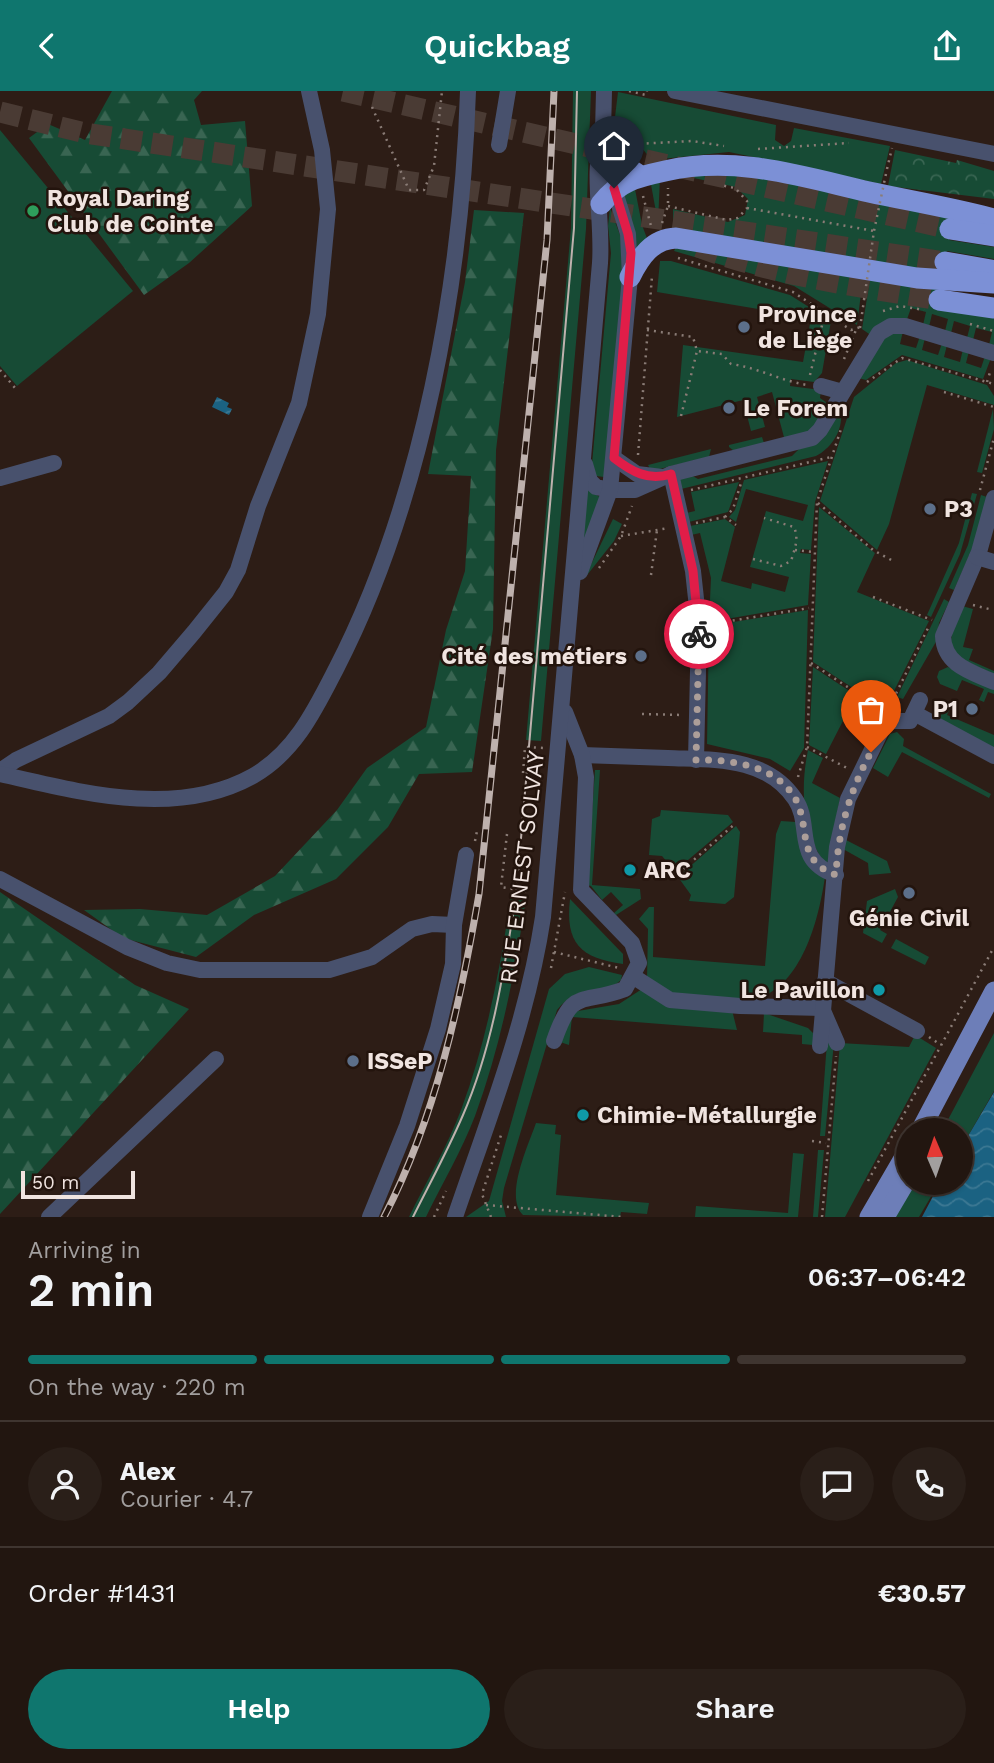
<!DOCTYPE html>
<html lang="en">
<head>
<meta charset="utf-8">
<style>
  :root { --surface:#221610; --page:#2a1f19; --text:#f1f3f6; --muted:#a29f9f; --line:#3f3530; --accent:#0f766e }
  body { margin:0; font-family:"Work Sans",sans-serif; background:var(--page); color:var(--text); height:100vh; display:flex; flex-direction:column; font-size:26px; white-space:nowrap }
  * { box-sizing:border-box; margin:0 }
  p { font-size:23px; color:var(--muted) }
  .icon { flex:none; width:38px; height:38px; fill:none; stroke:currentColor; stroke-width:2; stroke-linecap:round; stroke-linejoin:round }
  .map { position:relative; height:1126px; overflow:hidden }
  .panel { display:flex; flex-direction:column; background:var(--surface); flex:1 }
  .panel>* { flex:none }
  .needle { width:46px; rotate:358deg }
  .buttons { position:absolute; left:896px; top:1027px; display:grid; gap:14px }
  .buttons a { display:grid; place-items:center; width:77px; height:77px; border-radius:50%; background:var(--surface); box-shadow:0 2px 5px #0004,0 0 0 2px var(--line); font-size:35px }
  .scale { position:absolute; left:21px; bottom:18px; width:114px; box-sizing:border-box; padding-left:7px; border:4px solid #f0e4e0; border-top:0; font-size:19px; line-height:24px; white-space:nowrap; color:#f0e4e0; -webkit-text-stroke:5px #23140d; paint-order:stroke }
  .pin { position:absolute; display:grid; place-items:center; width:60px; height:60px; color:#fff; margin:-72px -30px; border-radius:50% 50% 50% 0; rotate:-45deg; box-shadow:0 0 7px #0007 }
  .pin .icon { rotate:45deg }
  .courier { position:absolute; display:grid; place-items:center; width:70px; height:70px; margin:-35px; border:5px solid #e11d48; border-radius:50%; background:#fff; color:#222; box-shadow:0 2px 9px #0007 }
  .overview em { font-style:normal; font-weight:600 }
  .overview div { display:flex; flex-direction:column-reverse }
  .overview { display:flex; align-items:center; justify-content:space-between; height:119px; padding:0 28px }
  h1 { font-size:46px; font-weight:600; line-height:52px }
  .bar { display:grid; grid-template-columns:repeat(4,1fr); gap:10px 7px; align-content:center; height:84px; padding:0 28px }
  .bar i { height:9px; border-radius:5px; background:var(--line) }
  .bar .selected { background:var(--accent) }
  .bar p { grid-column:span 4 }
  .line { display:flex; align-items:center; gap:18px; padding:0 28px; border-top:2px solid var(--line) }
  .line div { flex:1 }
  .round { display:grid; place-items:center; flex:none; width:74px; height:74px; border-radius:37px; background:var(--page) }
  .primary-button { display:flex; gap:14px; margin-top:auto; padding:14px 28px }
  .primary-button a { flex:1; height:80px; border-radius:42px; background:var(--accent); color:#fff; font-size:28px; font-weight:600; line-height:80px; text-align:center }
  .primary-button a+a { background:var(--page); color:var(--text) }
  header { display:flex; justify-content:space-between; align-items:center; height:91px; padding:0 28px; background:var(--accent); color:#fff; font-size:32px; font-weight:600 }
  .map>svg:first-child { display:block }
  .green { fill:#174b35 }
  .forest { fill:url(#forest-firs) }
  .park { fill:url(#park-crowns) }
  .water { fill:url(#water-waves) }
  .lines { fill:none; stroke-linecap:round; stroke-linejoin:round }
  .highway-tunnel { stroke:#4a3b34; stroke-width:21; stroke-dasharray:21 10; stroke-linecap:butt }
  .path { stroke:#8a7c76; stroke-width:2.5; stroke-dasharray:2 5; stroke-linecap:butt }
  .minor { stroke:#48516d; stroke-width:16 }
  .major { stroke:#6d7eb8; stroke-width:19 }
  .highway { stroke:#7c90d6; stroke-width:21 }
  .tram { stroke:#beb1ad; stroke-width:2 }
  .rail-casing { stroke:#beb1ad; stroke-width:7 }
  .rail { stroke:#23140d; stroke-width:4.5; stroke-dasharray:13; stroke-linecap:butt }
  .path-bridge { stroke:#8a7c76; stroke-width:2.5; stroke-dasharray:2 5; stroke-linecap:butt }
  .done { stroke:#ac9e99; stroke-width:7; stroke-dasharray:0 12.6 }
  .route { stroke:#e11d48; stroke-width:9 }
  .leisure-dot { fill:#2e9e5b; stroke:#23140d; stroke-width:2.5 }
  .service-dot { fill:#5c6f8a; stroke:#23140d; stroke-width:2.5 }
  .culture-dot { fill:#0f9aa8; stroke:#23140d; stroke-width:2.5 }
  .labels { text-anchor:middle; stroke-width:5; stroke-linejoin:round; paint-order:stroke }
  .poi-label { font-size:23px; font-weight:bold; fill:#f0e4e0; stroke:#23140d; text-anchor:start }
  .street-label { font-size:23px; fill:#f0e4e0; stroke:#23140d }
</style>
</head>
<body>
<header><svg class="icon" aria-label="back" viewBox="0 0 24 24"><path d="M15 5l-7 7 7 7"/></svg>Quickbag<svg class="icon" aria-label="share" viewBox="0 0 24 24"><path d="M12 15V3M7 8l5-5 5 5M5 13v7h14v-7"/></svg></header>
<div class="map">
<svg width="994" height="1126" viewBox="0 0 994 1126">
  <defs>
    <pattern id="forest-firs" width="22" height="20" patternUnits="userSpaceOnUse" patternTransform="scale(1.75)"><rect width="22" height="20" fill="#174b35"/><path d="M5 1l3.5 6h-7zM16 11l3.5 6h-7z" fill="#396552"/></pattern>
    <pattern id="park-crowns" width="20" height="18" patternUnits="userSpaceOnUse" patternTransform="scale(1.75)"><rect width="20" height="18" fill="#174b35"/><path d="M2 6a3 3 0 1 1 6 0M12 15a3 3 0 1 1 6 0" fill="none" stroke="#396552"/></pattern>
    <pattern id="water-waves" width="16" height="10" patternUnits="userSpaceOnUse" patternTransform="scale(1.75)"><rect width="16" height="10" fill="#1b6282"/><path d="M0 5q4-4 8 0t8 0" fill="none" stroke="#3c7893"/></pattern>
  </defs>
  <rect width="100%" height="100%" fill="#2d1d16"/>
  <g class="green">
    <path d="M573,0H591L586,138L541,650L526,649L571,137Z"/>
    <path d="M618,1L776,34L775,49L784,55L791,50L794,37L890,55L881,93L729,61L652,69L615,26Z"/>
    <path d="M0,39L133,200L17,295L0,275Z"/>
    <path d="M717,77L953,125L949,149L994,156V168L947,160L943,182L673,140V118L728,131L745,124L748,108L736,96L675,83Z"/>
    <path d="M660,86L658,132L650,88Z"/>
    <path d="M634,93L642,134L648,150L636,158L618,99Z"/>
    <path d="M610,117L627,163L604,386L596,385L592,373L611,162L608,135Z"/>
    <path d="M677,154L863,187L857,234L794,195L674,160Z"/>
    <path d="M660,170H671L790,204L831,230L822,282L814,291L791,288L790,295L821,299L820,307L830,314L814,339L785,350L772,301L757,306L765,336L751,340L743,309L677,326L683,254L803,271L811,227L657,201Z"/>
    <path d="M870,188L941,199L994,223V255L989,254L992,241L976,237L973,249L967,247L970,235L954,230L951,242L945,240L948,228L932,223L929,236L923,234L926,221L911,217L906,231L872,245L862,238Z"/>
    <path d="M903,240L900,253L916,257L920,245L925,247L922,259L938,264L942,252L947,254L944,266L960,271L963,258L969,260L966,272L981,277L985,265L991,267L983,288L902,264L866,289L858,287L882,245Z"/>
    <path d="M907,269L987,294L994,305V314L927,294L889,433L877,459L820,410L854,306L896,272Z"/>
    <path d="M840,317C845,336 833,356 816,365L677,399L674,388L691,384L698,388L792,365Z"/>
    <path d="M993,318L994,338L982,382L977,381Z"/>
    <path d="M762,346L764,352L734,360L729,356V354Z"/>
    <path d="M711,358L709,366L651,380L648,374Z"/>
    <path d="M828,370L815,411L811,459L801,458L800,462L811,463L808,514L709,531L711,487L700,442L687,445L685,436L725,428L735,436L721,490L751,498L752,492L785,501L789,486L750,476L766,420L803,430L808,414L746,398L736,431L729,426L735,419L744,389Z"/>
    <path d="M739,391L728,421L685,432L682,423L695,420L691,401Z"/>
    <path d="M585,397L600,406L583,452Z"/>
    <path d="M972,402L977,403L960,463L931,526L927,524L959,452Z"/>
    <path d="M981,404L987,406L973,456L954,499L949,497L968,454Z"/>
    <path d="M819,416L875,462L857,501L929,530L885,618L813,571Z"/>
    <path d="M613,428L622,433L614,450L584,488Z"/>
    <path d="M944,508L949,511L939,532L937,549L903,608L897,606Z"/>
    <path d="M962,515L973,518L963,556L973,558L969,569L994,580V583C950,563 941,563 962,515Z"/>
    <path d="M808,519L804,657L790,680L770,668L707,653L709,535Z"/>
    <path d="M813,576L883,622L874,638L846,624L826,663L809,654Z"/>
    <path d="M948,576L994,598V603L988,601L984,611L979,609L984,598L962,589L957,600L940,593L937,586L939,580Z"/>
    <path d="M941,608L952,612L947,624L994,644V657L932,624L936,617L940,619L943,613Z"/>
    <path d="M897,641L904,648L903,655L991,703L989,707L902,661L888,686L873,677L890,643Z"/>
    <path d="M808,659L823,667L812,692L840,707L827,775C802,744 800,697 808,659Z"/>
    <path d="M595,679H600L592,794L640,798L641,808L616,824L614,822L623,814L611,801L602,809L591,795L587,794Z"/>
    <path d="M661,719L728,724L733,731L675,780L662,765L649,764L652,728L660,725Z"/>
    <path d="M781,730L796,731L803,762L825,786C818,833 799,908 740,911C731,911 721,909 713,909C681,906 674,906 647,888L648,838L639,828L649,816H654L653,866L765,875L776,743Z"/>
    <path d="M736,735L740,741L734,806L725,813L689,810L691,804L678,786Z"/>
    <path d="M846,749L887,770L891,782L869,784L868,772L843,758Z"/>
    <path d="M895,798L898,806L880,839L887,843L882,852L863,842L867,810Z"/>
    <path d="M511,805L526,807C515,882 501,954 475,1025C462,1059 442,1093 426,1126H409C426,1091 447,1056 461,1019C487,949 500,878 511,805Z"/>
    <path d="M570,808L623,863V873C580,867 565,852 570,808Z"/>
    <path d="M896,848L929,866L925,874L891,857Z"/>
    <path d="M589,876L622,884L621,889C600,908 581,889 557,919L504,1097L502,1110L506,1126H466L489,1110L549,898L565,883Z"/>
    <path d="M642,898L732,919L737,939L572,926L569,954L560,951L572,921L619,913Z"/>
    <path d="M764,922L808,937L813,942V954L802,953V944L763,941Z"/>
    <path d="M994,942V1000L961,1057V1040H942Z"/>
    <path d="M915,944L936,957L845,1126H825L840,952L909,956Z"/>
    <path d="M827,951H834L825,1045H820Z"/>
    <path d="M536,1032L556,1034L555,1043L561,1044L556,1104L649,1112L647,1123L621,1121L620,1126L523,1124C504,1106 528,1055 536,1032Z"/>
    <path d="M818,1059H824L818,1126H813Z"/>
    <path d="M793,1062L804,1063L798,1126H695L696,1115L788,1122Z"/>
    <path d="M913,1092H939L919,1126H893Z"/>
  </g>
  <g class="forest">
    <path d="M112,0H202L194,9L201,34L245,30L252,115L189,172L144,204L29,47L48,33L85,49Z"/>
    <path d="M474,119L524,122L496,359L493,538L472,681L419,683L388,736L336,788L254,824L196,866L123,847L84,819L140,818L207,824L275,785L337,719L367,677L426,636L446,539L465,480L471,385L428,383L465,191Z"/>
    <path d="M0,801L135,894L189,918L0,1123Z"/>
  </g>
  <path class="park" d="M895,59L956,72L957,69L994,80V108L888,95Z"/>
  <g class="water">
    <path d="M217,306L229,312L227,316L232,318L229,324L212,316Z"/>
    <path d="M994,1001V1126H922L940,1092H961V1057Z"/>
  </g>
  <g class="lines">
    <g class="highway-tunnel">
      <path d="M343,0L950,138"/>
      <path d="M0,21L85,42L945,171"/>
      <path d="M698,156C776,185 857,195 939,209"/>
    </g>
    <g class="path">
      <path d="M629,0L646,4L647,0"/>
      <path d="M372,16L409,99H424L434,75L442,0"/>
      <path d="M627,48L636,53L692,50L724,55"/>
      <path d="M758,58L849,52"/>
      <path d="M887,78L892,57"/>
      <path d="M643,105L651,135"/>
      <path d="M668,115L727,129L738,127L747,117V110L735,97L720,94"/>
      <path d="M747,117L874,140"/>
      <path d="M662,132L668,115V97"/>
      <path d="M678,167L793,201L851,239L864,235"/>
      <path d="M883,220L900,215L924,219"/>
      <path d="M810,230L823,232"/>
      <path d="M970,233L994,240"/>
      <path d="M860,237L864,209"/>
      <path d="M647,239L693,246L697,260L722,263L731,273C759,277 778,289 807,294"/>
      <path d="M844,268L856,239"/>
      <path d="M0,279L15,297"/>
      <path d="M810,284L825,222"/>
      <path d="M867,291L902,267L994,293"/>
      <path d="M987,291L991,278"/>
      <path d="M944,301L994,316"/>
      <path d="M681,325L697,260"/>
      <path d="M638,364L652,185"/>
      <path d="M691,399L831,366"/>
      <path d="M980,399L994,347"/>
      <path d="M818,412L873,459L893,470"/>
      <path d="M725,426L733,418L742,389"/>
      <path d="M696,432L725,426L736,434"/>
      <path d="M621,445L669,437"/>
      <path d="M795,459L813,461"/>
      <path d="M753,468L781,475L791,470C795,457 799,448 794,436L764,427"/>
      <path d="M599,477L621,445L632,415"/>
      <path d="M651,484L657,439"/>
      <path d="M873,506L932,529"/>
      <path d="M973,514L993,519"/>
      <path d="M712,533L809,517"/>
      <path d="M811,572L881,618"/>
      <path d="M890,615L929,535"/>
      <path d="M642,623L683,624"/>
      <path d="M807,656L847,677"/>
      <path d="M523,682L525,656L544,657"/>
      <path d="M798,686L807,656L817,411L842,335"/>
      <path d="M507,743L501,796L530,801"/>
      <path d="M475,750L477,740"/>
      <path d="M673,787L736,732"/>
      <path d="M512,798L514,778"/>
      <path d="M554,861L619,877"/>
      <path d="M551,877L565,801"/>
      <path d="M929,946L941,954"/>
      <path d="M812,1050L826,1052"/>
      <path d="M868,1090L994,856"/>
      <path d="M486,1114L622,1126"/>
      <path d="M434,1126L446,1100"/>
      <path d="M491,1126L482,1103L502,1041"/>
      <path d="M822,1126L836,965"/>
    </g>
    <g class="minor">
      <path d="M675,0L994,63"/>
      <path d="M499,54L508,0"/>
      <path d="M821,295L839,300"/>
      <path d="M614,367L637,383L662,386"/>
      <path d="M585,373L590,390L596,396L610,399H635L671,383L812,347L820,339L879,242L891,235H905L994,262"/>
      <path d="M671,383L693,480L699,535L696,669"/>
      <path d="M0,387L54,372"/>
      <path d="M994,407L979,461L943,545C944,574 971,581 994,591"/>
      <path d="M977,466L994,471"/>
      <path d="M580,481L610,399L630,186L628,143L614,97L603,41L604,0"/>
      <path d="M914,622L994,665"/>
      <path d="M582,664C611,665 639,666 668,667C713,669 766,665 795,708C813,734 792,769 836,784"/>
      <path d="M0,680L16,669L109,625L128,611L159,582L194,541L226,501L238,479L258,415L299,312L318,223L328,118L322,59L309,0"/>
      <path d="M0,683C80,701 176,728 253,685C295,661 315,619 336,578C423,409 462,189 468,0"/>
      <path d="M0,788L127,856L167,872L200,879H329L372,866L412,838L432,833L454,834"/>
      <path d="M634,886L670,909L740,915L822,917"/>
      <path d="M825,890L917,940"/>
      <path d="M824,922L837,952"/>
      <path d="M554,950C573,895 580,915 625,898L639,872L632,852L581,799L586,686L582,664L565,621"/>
      <path d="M820,955L837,756L848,708L884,634L893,630H910L920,609"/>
      <path d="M49,1126L216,968"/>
      <path d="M370,1126L407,1035L438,938L453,873L454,834L466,764"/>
      <path d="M455,1126C489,1026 527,931 543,826L600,172C603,129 591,83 603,41"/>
    </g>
    <g class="major">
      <path d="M920,1040L994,900"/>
      <path d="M869,1126L908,1059"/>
      <path d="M885,1126L908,1087"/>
    </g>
    <g class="highway">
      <path d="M603,41L614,67L640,85"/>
      <path d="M601,113C619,90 637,86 665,80C736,64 799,85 869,101C911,110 953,117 994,128"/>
      <path d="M950,138L994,145"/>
      <path d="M945,171L991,179"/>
      <path d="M630,186C640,166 652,148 676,147L917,187L994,192"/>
      <path d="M939,209L994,217"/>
    </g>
    <path class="tram" d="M413,1126C430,1092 448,1059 463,1024C493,955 504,879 516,805L574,137L577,0"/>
    <g class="rail-casing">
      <path id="rail" d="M384,1126C436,1026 460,913 479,803L547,149L554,0"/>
    </g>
    <use href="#rail" class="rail"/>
    <path class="path-bridge" d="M864,209L874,140L887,78"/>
  </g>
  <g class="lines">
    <path class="done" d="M699,543L696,669C731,668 780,675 797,711C810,740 797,770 836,784C838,739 850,700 871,661"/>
    <path class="route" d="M614,97L628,143L631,162L614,367C632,381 648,390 671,383L693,480L699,543"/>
  </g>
  <circle class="leisure-dot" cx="33" cy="120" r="7"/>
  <g class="service-dot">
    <circle cx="744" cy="236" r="7"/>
    <circle cx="729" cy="317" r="7"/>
    <circle cx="930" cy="418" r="7"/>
    <circle cx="641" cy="565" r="7"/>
    <circle cx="972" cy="618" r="7"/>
    <circle cx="909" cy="802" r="7"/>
    <circle cx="353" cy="970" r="7"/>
  </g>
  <g class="culture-dot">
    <circle cx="630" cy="779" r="7"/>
    <circle cx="879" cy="899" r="7"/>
    <circle cx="583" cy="1024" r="7"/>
  </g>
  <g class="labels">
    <g class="poi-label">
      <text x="47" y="115">Royal Daring<tspan x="47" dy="26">Club de Cointe</tspan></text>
      <text x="758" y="231">Province<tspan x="758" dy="26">de Liège</tspan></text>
      <text x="743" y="325">Le Forem</text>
      <text x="944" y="426">P3</text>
      <text x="627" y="573" text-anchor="end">Cité des métiers</text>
      <text x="958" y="626" text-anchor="end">P1</text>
      <text x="644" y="787">ARC</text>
      <text x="909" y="835" text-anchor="middle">Génie Civil</text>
      <text x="865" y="907" text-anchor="end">Le Pavillon</text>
      <text x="367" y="978">ISSeP</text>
      <text x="597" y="1032">Chimie-Métallurgie</text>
    </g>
    <g class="street-label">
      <text transform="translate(522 776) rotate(-83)" y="8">RUE ERNEST SOLVAY</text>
    </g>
  </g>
</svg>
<div class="buttons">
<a><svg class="needle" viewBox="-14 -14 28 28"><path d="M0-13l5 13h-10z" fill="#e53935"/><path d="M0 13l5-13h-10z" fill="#a29f9f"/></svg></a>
</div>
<div class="scale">50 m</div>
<div class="pin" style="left:871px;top:661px;background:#ea580c"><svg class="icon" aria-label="bag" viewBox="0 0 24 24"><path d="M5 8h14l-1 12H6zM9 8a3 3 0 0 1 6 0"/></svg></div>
<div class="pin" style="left:614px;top:97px;background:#1f2937"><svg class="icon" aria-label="home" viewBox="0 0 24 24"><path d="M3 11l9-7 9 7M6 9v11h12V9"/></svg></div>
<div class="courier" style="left:699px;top:543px"><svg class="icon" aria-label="bike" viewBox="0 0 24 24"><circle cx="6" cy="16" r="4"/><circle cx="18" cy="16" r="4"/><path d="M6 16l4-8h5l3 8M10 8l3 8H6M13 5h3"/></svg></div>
</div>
<section class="panel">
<div class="overview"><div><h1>2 min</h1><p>Arriving in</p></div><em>06:37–06:42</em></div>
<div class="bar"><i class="selected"></i><i class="selected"></i><i class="selected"></i><i></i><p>On the way · 220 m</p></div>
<div class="line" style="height:126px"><a class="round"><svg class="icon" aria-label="person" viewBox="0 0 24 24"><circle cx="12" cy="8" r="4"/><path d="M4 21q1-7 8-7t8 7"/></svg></a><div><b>Alex</b><p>Courier · 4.7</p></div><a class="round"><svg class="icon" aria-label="chat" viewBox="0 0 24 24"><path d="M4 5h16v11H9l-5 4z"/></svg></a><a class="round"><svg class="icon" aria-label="phone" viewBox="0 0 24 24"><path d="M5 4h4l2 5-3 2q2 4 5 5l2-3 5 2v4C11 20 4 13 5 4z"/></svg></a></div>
<div class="line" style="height:91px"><div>Order #1431</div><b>€30.57</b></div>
<div class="primary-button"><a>Help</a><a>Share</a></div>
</section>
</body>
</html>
